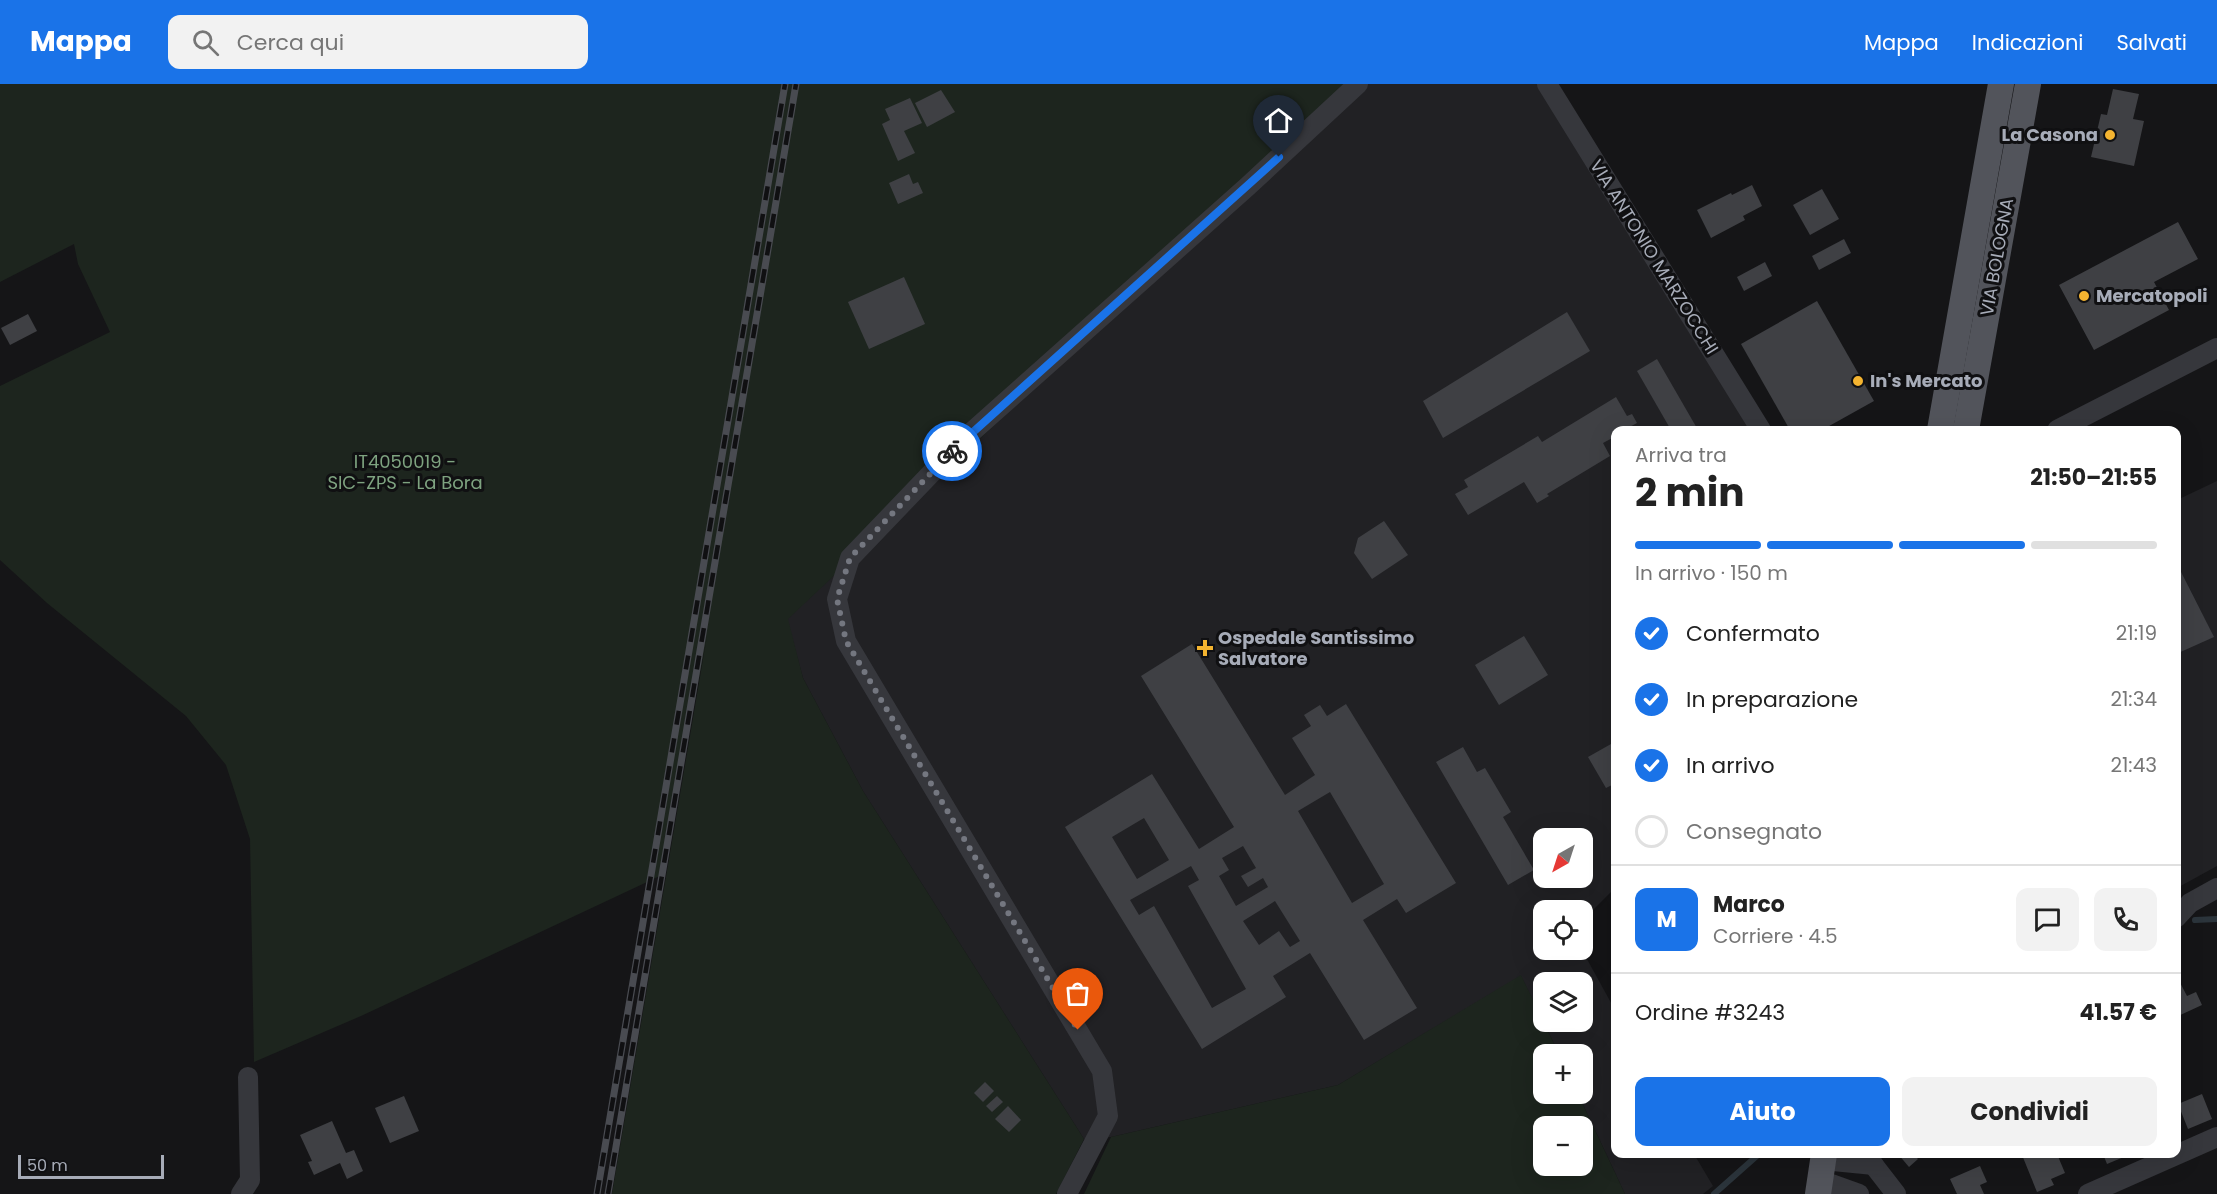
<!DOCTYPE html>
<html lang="it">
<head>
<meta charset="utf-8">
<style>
  :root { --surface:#fff; --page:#f2f2f2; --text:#222; --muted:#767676; --line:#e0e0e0; --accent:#1a73e8 }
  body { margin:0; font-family:Poppins,sans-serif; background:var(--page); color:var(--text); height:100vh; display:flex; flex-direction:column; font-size:22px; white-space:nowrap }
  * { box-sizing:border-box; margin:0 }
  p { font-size:20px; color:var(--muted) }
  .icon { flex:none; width:33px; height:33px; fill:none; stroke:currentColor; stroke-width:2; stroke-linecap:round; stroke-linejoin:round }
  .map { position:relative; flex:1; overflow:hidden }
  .details { position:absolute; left:1611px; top:342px; width:570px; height:732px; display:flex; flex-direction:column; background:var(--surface); border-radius:12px; box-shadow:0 6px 24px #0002 }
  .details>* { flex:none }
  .needle { width:39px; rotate:219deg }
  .tools { position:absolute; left:1533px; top:744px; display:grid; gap:12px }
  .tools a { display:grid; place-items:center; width:60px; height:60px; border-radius:12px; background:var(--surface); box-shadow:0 6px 24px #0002; font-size:30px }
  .scale { position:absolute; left:18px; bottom:15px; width:146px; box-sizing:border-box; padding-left:6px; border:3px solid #a7acb8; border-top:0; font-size:16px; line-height:21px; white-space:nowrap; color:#a7acb8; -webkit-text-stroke:4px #101012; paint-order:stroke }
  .pin { position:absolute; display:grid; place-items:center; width:51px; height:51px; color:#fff; margin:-62px -26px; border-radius:50% 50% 50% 0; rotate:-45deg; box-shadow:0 0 6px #0007 }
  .pin .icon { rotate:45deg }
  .courier { position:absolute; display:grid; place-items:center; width:60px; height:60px; margin:-30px; border:4px solid #1a73e8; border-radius:50%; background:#fff; color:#222; box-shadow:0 2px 8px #0007 }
  .head em { font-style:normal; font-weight:700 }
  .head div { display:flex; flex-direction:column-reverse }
  .head { display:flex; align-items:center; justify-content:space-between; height:102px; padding:0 24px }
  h1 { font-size:39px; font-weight:700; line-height:45px }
  .bar { display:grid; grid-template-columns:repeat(4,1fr); gap:9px 6px; align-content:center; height:72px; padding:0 24px }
  .bar i { height:8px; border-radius:4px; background:var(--line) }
  .bar .active { background:var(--accent) }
  .bar p { grid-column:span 4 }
  .line { display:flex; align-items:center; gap:15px; padding:0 24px; border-top:2px solid var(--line) }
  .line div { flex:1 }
  .round { display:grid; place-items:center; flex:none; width:63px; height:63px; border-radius:12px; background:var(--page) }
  ol { padding:0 24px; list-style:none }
  li { display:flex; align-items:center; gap:18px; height:66px }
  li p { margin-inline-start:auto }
  li .icon { padding:6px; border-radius:50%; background:var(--accent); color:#fff; stroke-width:4 }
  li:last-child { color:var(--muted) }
  li i { width:33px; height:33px; border:3px solid var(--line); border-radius:50% }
  .action { display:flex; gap:12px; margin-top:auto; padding:12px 24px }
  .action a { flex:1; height:69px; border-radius:12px; background:var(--accent); color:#fff; font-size:24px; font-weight:700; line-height:69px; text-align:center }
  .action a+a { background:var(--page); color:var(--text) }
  header { display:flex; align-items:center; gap:36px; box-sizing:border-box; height:84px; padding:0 30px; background:var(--accent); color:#fff }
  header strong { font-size:28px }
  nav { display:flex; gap:33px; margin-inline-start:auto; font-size:21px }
  .search { width:420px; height:54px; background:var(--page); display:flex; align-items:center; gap:15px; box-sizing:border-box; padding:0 21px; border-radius:12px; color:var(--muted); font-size:22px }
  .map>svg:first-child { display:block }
  .built { fill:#212124; fill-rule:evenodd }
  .green { fill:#1d251e; fill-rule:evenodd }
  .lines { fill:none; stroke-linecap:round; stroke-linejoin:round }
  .stream { stroke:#2b343b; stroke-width:6 }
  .building { fill:#3f4044; fill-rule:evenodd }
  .minor { stroke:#36373c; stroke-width:20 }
  .major { stroke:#52545b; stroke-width:26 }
  .rail-casing { stroke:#494b51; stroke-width:7 }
  .rail { stroke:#101012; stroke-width:4.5; stroke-dasharray:14; stroke-linecap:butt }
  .done { stroke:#747780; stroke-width:6; stroke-dasharray:0 10.8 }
  .route { stroke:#1a73e8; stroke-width:8 }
  .poi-dot { fill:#f4b430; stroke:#101012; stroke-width:2 }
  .labels { text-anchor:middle; stroke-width:6; stroke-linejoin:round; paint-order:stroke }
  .poi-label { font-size:18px; font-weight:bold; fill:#a7acb8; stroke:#101012; text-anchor:start }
  .street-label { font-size:18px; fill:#a7acb8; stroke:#101012 }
  .park-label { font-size:18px; fill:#7ea380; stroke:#101012 }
</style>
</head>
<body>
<header>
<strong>Mappa</strong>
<div class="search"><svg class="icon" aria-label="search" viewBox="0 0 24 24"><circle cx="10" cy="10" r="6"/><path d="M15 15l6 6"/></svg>Cerca qui</div>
<nav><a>Mappa</a><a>Indicazioni</a><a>Salvati</a></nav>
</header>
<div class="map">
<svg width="2217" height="1110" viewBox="0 0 2217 1110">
  <rect width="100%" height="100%" fill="#151517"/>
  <g class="built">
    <path d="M1358,0H1545L1757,346H1616L1615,804L1583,836L1582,826H1544V866H1582L1615,926L1616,1070H1694L1713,1102L1703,1110H1625L1578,1010H1582V970H1559L1521,892L1338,1001L1111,1053L1084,1055L863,707L803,594L787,535ZM1544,754H1582V794H1544ZM1544,898H1582V938H1544Z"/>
    <path d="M2217,397V782L2177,804V416Z"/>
  </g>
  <g class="green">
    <path d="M0,0H1358L788,535L803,594L863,707L1084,1055L1056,1110H612L707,552L662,791L361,932L254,978L250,755L226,681L186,632L47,519L0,476V302L110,248L78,180L74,160L0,198Z"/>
    <path d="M1521,891L1559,970H1544V1010H1578L1625,1110H1084L1111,1053L1338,1001ZM1544,1042H1582V1082H1544Z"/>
  </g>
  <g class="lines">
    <g class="stream">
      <path d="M2195,836L2217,835"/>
      <path d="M1714,1110L1759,1070"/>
    </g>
  </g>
  <g class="building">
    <path d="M2113,5L2139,10L2133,35L2144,37L2134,82L2091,73L2101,30L2107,31Z"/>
    <path d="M941,6L955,28L927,43L915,19Z"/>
    <path d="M910,14L922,39L904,47L915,69L898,77L882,40L890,36L885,25Z"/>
    <path d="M909,90L913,100L918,98L923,109L898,120L889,99Z"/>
    <path d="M1752,101L1762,122L1743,132L1745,136L1711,154L1697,126L1731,109L1732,111Z"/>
    <path d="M1822,105L1839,135L1810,151L1793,121Z"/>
    <path d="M2178,138L2198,175L2154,198L2169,226L2094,266L2059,201Z"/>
    <path d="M1844,155L1851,169L1819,186L1812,172Z"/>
    <path d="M1765,178L1772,192L1744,207L1737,193Z"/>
    <path d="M904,193L925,240L869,265L848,218Z"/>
    <path d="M1817,217L1874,317L1822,346H1790L1741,260Z"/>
    <path d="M1567,228L1590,267L1443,354L1423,317Z"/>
    <path d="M28,230L37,247L10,261L1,244Z"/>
    <path d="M1657,275L1698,346H1671L1637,287Z"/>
    <path d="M1616,313L1627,332L1632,330L1637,339L1624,346H1616V352L1603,359L1610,372L1547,410L1549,412L1537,419L1524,398L1468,431L1455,410L1468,403L1464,396L1538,352L1542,358Z"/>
    <path d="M1384,437L1408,471L1372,495L1354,469L1358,454Z"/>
    <path d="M2176,478L2214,553L2176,570Z"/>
    <path d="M1524,552L1548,591L1499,621L1475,581Z"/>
    <path d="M1192,560L1285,711L1315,691L1292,654L1311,642L1304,631L1320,621L1327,632L1346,620L1456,799L1406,829L1397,815L1363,836L1417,924L1364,956L1310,869L1273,892L1286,913L1202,965L1065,743L1152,690L1199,765L1234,743L1141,592ZM1330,708L1384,800L1352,819L1298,727ZM1144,734L1169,776L1137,795L1112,753ZM1243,762L1256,784L1241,792L1248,803L1263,794L1268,803L1236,822L1219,792L1229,786L1222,774ZM1191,782L1199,796L1188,802L1246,905L1212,924L1154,822L1139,831L1130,816ZM1275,817L1300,857L1290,863L1279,847L1259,861L1243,837Z"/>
    <path d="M1611,660L1613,665L1616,663V699L1606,704L1588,673Z"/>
    <path d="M1463,663L1477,688L1485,684L1511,728L1503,733L1534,786L1508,801L1436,678Z"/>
    <path d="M2176,891L2187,912L2196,908L2202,921L2176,933Z"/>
    <path d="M985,998L994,1007L983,1018L974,1009Z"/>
    <path d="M2202,1010L2212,1035L2188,1045L2178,1020Z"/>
    <path d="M404,1012L419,1047L390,1059L375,1024Z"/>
    <path d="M997,1012L1003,1018L992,1028L986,1022Z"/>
    <path d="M1008,1022L1021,1036L1009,1048L995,1035Z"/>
    <path d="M332,1037L346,1069L354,1066L363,1087L347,1095L340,1079L314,1091L308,1078L312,1077L300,1051Z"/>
    <path d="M1898,1070H1913L1918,1075L1909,1083Z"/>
    <path d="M2025,1070H2057L2065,1089L2051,1095L2054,1101L2037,1108L2022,1071Z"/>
    <path d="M2103,1070H2131L2107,1080Z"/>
    <path d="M1980,1082L1987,1098L1980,1101L1984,1110H1957L1950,1095Z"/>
  </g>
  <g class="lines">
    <g class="minor">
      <path d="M1547,0L1761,346"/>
      <path d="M2057,346L2217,264"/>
      <path d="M2176,834L2190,819L2217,804"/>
      <path d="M1865,1070L1896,1110"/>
      <path d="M1823,1076L1874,1081"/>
      <path d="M1820,1096L1859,1110"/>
      <path d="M241,1110L250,1096L248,993"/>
      <path d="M1067,1110L1108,1032L1102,987L846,557L837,515L850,474L965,354L1248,102L1358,0"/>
      <path d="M2088,1110L2217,1053"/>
    </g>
    <g class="major">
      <path d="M1940,346L2001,0"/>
      <path d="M1966,346L2028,0"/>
      <path d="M1818,1110L1824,1070"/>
    </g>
    <g class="rail-casing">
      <g id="rail">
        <path d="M597,1110L785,0"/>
        <path d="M608,1110L796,0"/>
      </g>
    </g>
    <use href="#rail" class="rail"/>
  </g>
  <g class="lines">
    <path class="done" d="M952,367L850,474L837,515L846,557L1078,946"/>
    <path class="route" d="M952,367L1279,73"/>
  </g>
  <g class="poi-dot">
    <circle cx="2110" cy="51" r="6"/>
    <circle cx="2084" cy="212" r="6"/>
    <circle cx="1858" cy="297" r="6"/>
    <path d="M1202 555h6v6h6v6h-6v6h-6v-6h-6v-6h6z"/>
  </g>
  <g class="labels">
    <g class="poi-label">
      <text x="2098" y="57" text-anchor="end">La Casona</text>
      <text x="2096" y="218">Mercatopoli</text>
      <text x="1870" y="303">In's Mercato</text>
      <text x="1218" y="560">Ospedale Santissimo<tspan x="1218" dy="21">Salvatore</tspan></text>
    </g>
    <g class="street-label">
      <text transform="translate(1654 173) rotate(58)" y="6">VIA ANTONIO MARZOCCHI</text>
      <text transform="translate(1997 173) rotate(-80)" y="6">VIA BOLOGNA</text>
    </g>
    <g class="park-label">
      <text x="405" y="384">IT4050019 -<tspan x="405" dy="21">SIC-ZPS - La Bora</tspan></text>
    </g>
  </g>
</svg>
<div class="tools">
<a><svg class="needle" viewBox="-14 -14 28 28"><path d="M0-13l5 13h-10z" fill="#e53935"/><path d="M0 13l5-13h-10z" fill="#767676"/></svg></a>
<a><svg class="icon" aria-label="locate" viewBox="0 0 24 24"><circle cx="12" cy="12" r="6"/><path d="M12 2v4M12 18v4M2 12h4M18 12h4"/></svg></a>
<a><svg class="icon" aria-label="layers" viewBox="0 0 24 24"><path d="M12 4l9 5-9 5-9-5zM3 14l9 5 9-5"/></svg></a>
<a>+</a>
<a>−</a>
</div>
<div class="scale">50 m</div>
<div class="pin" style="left:1078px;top:946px;background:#ea580c"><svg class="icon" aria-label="bag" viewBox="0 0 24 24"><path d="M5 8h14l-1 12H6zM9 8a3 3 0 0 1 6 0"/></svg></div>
<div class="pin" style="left:1279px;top:73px;background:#1f2937"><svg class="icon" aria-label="home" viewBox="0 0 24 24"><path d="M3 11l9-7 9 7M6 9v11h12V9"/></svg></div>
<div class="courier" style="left:952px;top:367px"><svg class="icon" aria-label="bike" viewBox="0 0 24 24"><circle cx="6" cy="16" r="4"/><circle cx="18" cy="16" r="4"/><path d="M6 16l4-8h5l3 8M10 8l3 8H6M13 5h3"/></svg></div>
<section class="details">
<div class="head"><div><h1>2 min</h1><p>Arriva tra</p></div><em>21:50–21:55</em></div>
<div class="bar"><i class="active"></i><i class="active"></i><i class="active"></i><i></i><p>In arrivo · 150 m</p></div>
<ol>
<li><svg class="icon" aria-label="check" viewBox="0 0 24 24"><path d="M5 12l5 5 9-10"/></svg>Confermato<p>21:19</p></li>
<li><svg class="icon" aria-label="check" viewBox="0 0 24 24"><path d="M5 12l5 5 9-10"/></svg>In preparazione<p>21:34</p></li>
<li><svg class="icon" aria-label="check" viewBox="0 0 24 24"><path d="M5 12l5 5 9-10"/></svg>In arrivo<p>21:43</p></li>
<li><i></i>Consegnato</li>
</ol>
<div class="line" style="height:108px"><b class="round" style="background:var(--accent);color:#fff">M</b><div><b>Marco</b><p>Corriere · 4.5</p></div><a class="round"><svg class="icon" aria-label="chat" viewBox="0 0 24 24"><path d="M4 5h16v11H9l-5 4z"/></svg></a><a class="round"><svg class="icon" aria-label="phone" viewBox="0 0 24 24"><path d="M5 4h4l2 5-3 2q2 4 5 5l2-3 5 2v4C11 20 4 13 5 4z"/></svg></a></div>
<div class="line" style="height:78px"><div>Ordine #3243</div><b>41.57 €</b></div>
<div class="action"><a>Aiuto</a><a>Condividi</a></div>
</section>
</div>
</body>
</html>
